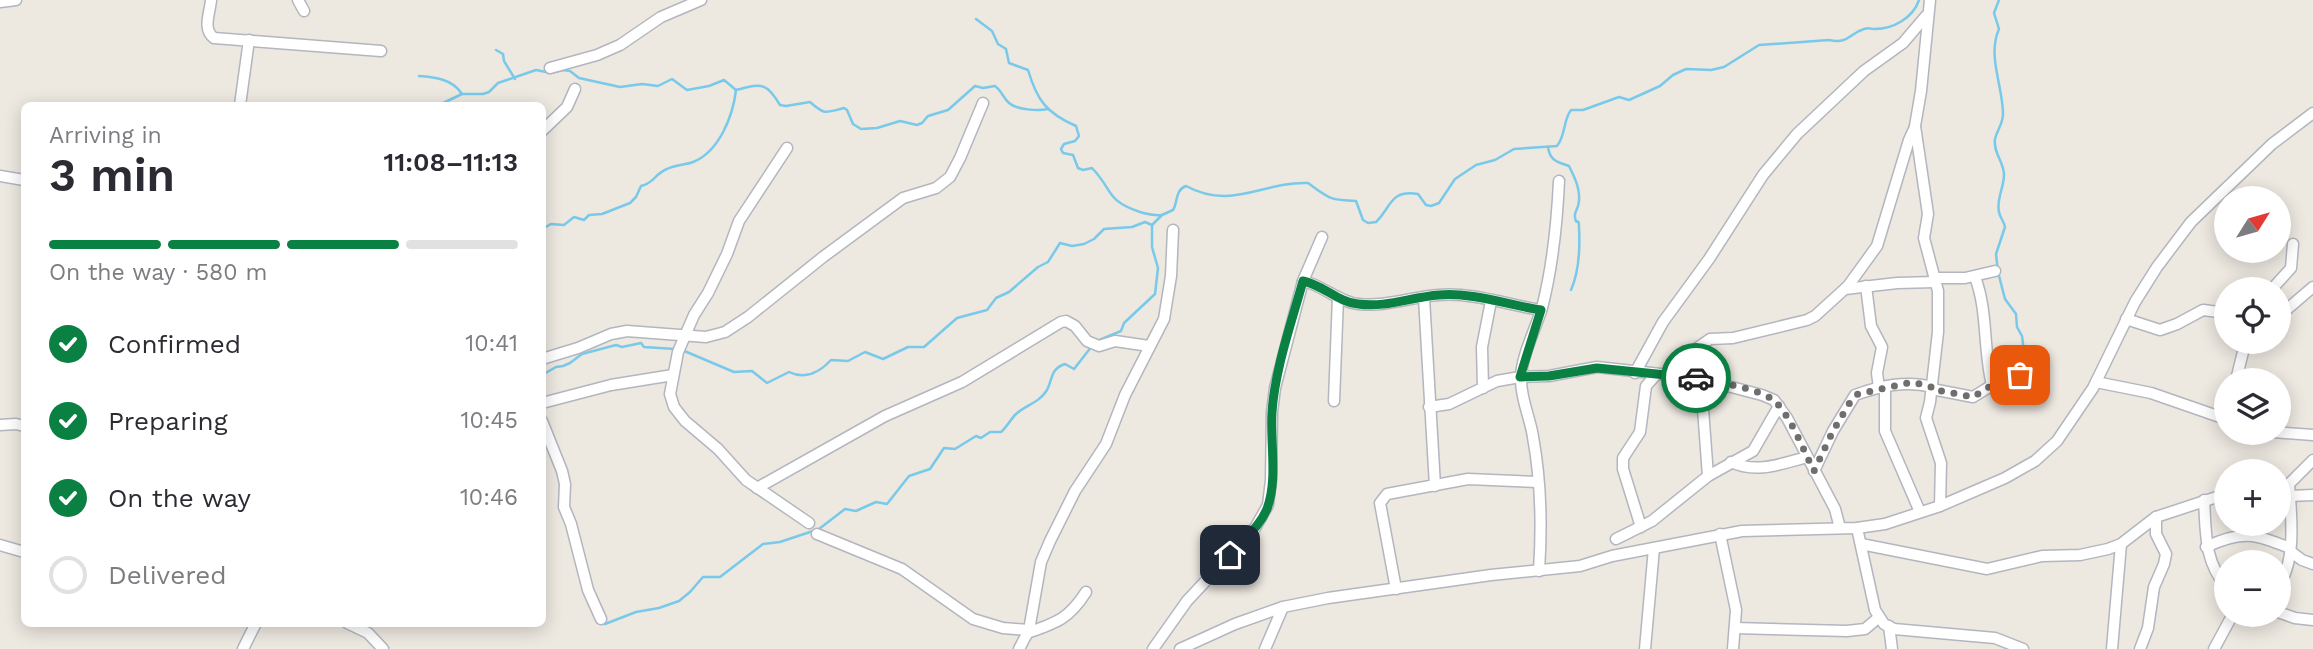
<!DOCTYPE html>
<html lang="en">
<head>
<meta charset="utf-8">
<style>
  :root { --surface:#fff; --page:#f2f2f3; --text:#2b2b33; --muted:#7c7c81; --line:#e1e1e2; --accent:#0b8043 }
  body { margin:0; font-family:"Work Sans",sans-serif; background:var(--page); color:var(--text); height:100vh; display:flex; flex-direction:column; font-size:26px; white-space:nowrap }
  * { box-sizing:border-box; margin:0 }
  p { font-size:23px; color:var(--muted) }
  .icon { flex:none; width:38px; height:38px; fill:none; stroke:currentColor; stroke-width:2; stroke-linecap:round; stroke-linejoin:round }
  .map { position:relative; flex:1; overflow:hidden }
  .drawer { position:absolute; left:21px; top:102px; width:525px; height:525px; display:flex; flex-direction:column; background:var(--surface); border-radius:10px; box-shadow:0 4px 18px #0003 }
  .drawer>* { flex:none }
  .needle { width:46px; rotate:53deg }
  .tools { position:absolute; left:2214px; top:186px; display:grid; gap:14px }
  .tools a { display:grid; place-items:center; width:77px; height:77px; border-radius:50%; background:var(--surface); box-shadow:0 4px 18px #0003; font-size:35px }
  .pin { position:absolute; display:grid; place-items:center; width:60px; height:60px; color:#fff; margin:-30px; border-radius:14px; box-shadow:0 4px 10px #0006 }
  .courier { position:absolute; display:grid; place-items:center; width:70px; height:70px; margin:-35px; border:5px solid #0b8043; border-radius:50%; background:#fff; color:#222; box-shadow:0 2px 9px #0007 }
  .head em { font-style:normal; font-weight:600 }
  .head div { display:flex; flex-direction:column-reverse }
  .head { display:flex; align-items:center; justify-content:space-between; height:119px; padding:0 28px }
  h1 { font-size:46px; font-weight:600; line-height:52px }
  .bar { display:grid; grid-template-columns:repeat(4,1fr); gap:10px 7px; align-content:center; height:84px; padding:0 28px }
  .bar i { height:9px; border-radius:5px; background:var(--line) }
  .bar .active { background:var(--accent) }
  .bar p { grid-column:span 4 }
  ol { padding:0 28px; list-style:none }
  li { display:flex; align-items:center; gap:21px; height:77px }
  li p { margin-inline-start:auto }
  li .icon { padding:7px; border-radius:50%; background:var(--accent); color:#fff; stroke-width:4 }
  li:last-child { color:var(--muted) }
  li i { width:38px; height:38px; border:4px solid var(--line); border-radius:50% }
  .map>svg:first-child { display:block }
  .lines { fill:none; stroke-linecap:round; stroke-linejoin:round }
  .stream { stroke:#78c9ea; stroke-width:2.5 }
  .minor-casing { stroke:#b3b6bf; stroke-width:13 }
  .minor { stroke:#fff; stroke-width:10 }
  .done { stroke:#706e6c; stroke-width:7; stroke-dasharray:0 12.6 }
  .route { stroke:#0b8043; stroke-width:9 }
</style>
</head>
<body>
<div class="map">
<svg width="2313" height="649" viewBox="0 0 2313 649">
  <rect width="100%" height="100%" fill="#ede8e0"/>
  <g class="lines">
    <g class="stream">
      <path d="M1999,0L1994,13L1999,29C1987,56 2003,86 2003,114C2003,124 1997,130 1995,139C1993,153 2004,162 2004,175C2004,187 1996,200 1999,212C2000,218 2004,221 2005,227L1996,254L1998,272L2005,299L2016,314L2017,327L2022,336L2024,352L2034,362L2036,370V392L2038,399"/>
      <path d="M976,19L992,31L998,44L1006,49L1009,63L1028,70C1037,100 1046,113 1076,126L1079,136L1075,141L1064,144L1061,149L1063,153L1073,155L1078,168L1083,170L1092,168C1114,191 1105,200 1140,212C1147,214 1154,216 1162,215"/>
      <path d="M496,50L503,54L504,61L515,79"/>
      <path d="M419,76C434,77 453,79 462,94"/>
      <path d="M736,90C761,84 766,81 780,105L786,106L810,102C825,115 824,113 844,108L847,110L853,124L861,129L877,128L900,121L917,125L922,123L928,116L948,110L975,86L983,88L995,86C1002,91 1003,98 1009,103C1017,110 1038,111 1048,109"/>
      <path d="M439,105L462,94H483L489,92L498,83L536,70L551,73L563,70L570,71L579,78L620,87L642,84L658,86L672,79L687,90L709,86L724,80L736,90"/>
      <path d="M1548,147C1550,161 1557,162 1569,166C1575,178 1582,192 1578,206C1577,210 1574,213 1575,217C1576,227 1579,216 1579,227C1580,246 1579,272 1571,290"/>
      <path d="M542,229L551,224L564,225L574,217L584,220L589,215L602,214L630,203L636,197L641,186C655,183 654,174 667,169C675,165 685,165 693,162C719,152 733,116 736,90"/>
      <path d="M1097,341L1121,331L1124,323L1155,294L1158,268L1152,247V225L1162,215L1173,210C1178,202 1175,190 1186,186C1232,211 1263,181 1308,183C1330,199 1329,200 1356,201L1363,220L1368,223L1376,222C1391,208 1390,189 1418,194L1426,205L1431,206L1439,203L1455,179L1476,165L1495,160L1514,149L1557,146C1566,135 1563,120 1571,110H1583L1619,97L1629,100L1660,86L1673,75L1686,69L1711,70L1724,67L1759,45L1829,40C1849,44 1848,34 1864,29C1871,27 1867,29 1875,29C1893,29 1913,18 1919,0"/>
      <path d="M682,350L734,372L752,371L767,383L789,372C805,380 820,372 831,360L848,361L865,352L883,359L908,347H924L957,318L987,310L996,298L1009,292L1038,267L1048,262L1060,243L1072,246L1084,244L1094,239L1104,229L1132,227L1145,222L1152,225"/>
      <path d="M542,375L556,367L563,366L570,363L582,354L616,345L622,347L641,343L644,347L675,349"/>
      <path d="M605,624L636,612L659,608L679,601L690,592L703,577H720L763,544L780,542L819,529L845,509L856,511L876,502L887,504L909,476L930,469L944,448L955,449L976,436L981,438L990,432H1001C1007,427 1010,420 1016,414C1026,405 1039,403 1047,390C1053,379 1050,369 1065,364L1074,369L1092,346"/>
    </g>
    <g class="minor-casing">
      <g id="minor">
        <path d="M211,0C210,13 202,29 214,38L381,51"/>
        <path d="M298,0L304,11"/>
        <path d="M1930,0L1921,91L1915,126L1928,214L1924,238L1938,291V332L1930,402L1926,418L1941,463L1940,506"/>
        <path d="M0,2L16,0"/>
        <path d="M550,68L597,55L620,45L661,17L701,0"/>
        <path d="M240,105L249,40"/>
        <path d="M542,131L567,107L575,89"/>
        <path d="M787,148L739,221L727,254L708,293L694,315L678,352L670,394L674,407L685,421L718,449L746,480L809,523"/>
        <path d="M0,176L24,180"/>
        <path d="M1975,277C1988,311 1983,349 1992,385"/>
        <path d="M1934,278H1965L1995,271"/>
        <path d="M1303,281C1323,285 1338,302 1358,304C1386,307 1411,297 1439,295C1472,292 1508,305 1541,310"/>
        <path d="M1866,286L1871,326L1882,347L1877,373L1879,388"/>
        <path d="M1845,289L1897,283L1935,282"/>
        <path d="M2272,289L2291,268L2293,244"/>
        <path d="M1424,298L1435,486"/>
        <path d="M2278,317L2313,287"/>
        <path d="M2126,319L2160,330L2177,324L2203,310L2226,313"/>
        <path d="M542,359L578,348L611,334L627,331L706,337L725,332L748,317L823,257L903,198L936,188L950,177L960,158L983,103"/>
        <path d="M1635,373L1663,322L1709,259L1763,175L1797,134L1864,71L1903,43L1926,16"/>
        <path d="M1673,376L1684,357L1710,339L1733,338L1807,320L1815,316L1848,286L1877,246L1909,140L1915,127"/>
        <path d="M1697,378L1703,409L1708,476"/>
        <path d="M2236,380L2244,348L2242,341"/>
        <path d="M2096,382L2151,393L2226,419"/>
        <path d="M1885,387V431L1920,512"/>
        <path d="M1483,388L1482,347L1491,301"/>
        <path d="M1932,389L1973,397L1994,384L2013,381L2026,368"/>
        <path d="M1334,401L1338,297"/>
        <path d="M542,403L611,385L673,375"/>
        <path d="M1429,407L1449,404L1497,381L1520,377L1549,376L1597,367L1697,378L1762,395L1774,400L1787,418L1835,509L1840,528"/>
        <path d="M542,421L562,471L565,484L564,507L571,524L588,590L601,619"/>
        <path d="M0,425L16,424L24,426"/>
        <path d="M2273,432L2313,435"/>
        <path d="M1731,462C1756,474 1781,464 1807,457"/>
        <path d="M1814,471L1833,431L1855,395C1880,386 1906,380 1932,387"/>
        <path d="M757,488L885,416L962,382L1061,322L1066,321L1075,326L1087,341L1099,346L1115,341L1149,346"/>
        <path d="M2278,491L2283,490L2313,460"/>
        <path d="M2290,496L2313,495"/>
        <path d="M2204,500C2206,532 2204,561 2226,586"/>
        <path d="M1641,527L1623,469V458L1640,432L1646,386L1656,375"/>
        <path d="M1857,528L1875,610L1884,624L1894,629L1995,638L2023,649"/>
        <path d="M817,534L902,569L973,619L1003,628L1029,630"/>
        <path d="M1720,534L1736,610L1733,649"/>
        <path d="M1616,539L1652,521L1708,476L1753,451L1779,406"/>
        <path d="M1861,544L1987,569L2042,556L2080,555L2108,549L2121,544L2156,517L2226,494"/>
        <path d="M0,545L24,552"/>
        <path d="M2206,547C2242,530 2254,534 2290,548"/>
        <path d="M2290,551L2302,560L2313,564"/>
        <path d="M1539,571C1542,527 1541,481 1533,437C1530,417 1521,400 1521,380C1520,359 1536,328 1542,308C1553,265 1557,224 1559,181"/>
        <path d="M2278,586C2297,562 2291,513 2289,484"/>
        <path d="M1396,589L1380,503L1387,494L1468,479L1538,482"/>
        <path d="M2278,612L2295,618L2313,620"/>
        <path d="M347,623L368,633L383,649"/>
        <path d="M1889,626L1892,649"/>
        <path d="M1735,628L1847,631L1865,629L1878,618"/>
        <path d="M1027,633C1056,623 1069,619 1086,592"/>
        <path d="M243,649L256,623"/>
        <path d="M1019,649L1029,630L1041,562L1050,541L1075,491L1106,444L1125,395L1164,319L1171,276L1173,230"/>
        <path d="M1153,649L1187,601L1255,528L1268,505L1271,480L1272,412L1275,388L1303,281L1322,237"/>
        <path d="M1180,649L1235,624L1283,607L1328,598L1491,575L1580,566L1612,556L1742,531L1857,528L1885,524L1940,506L2005,478L2035,461L2057,441L2093,388L2135,302L2157,267L2191,222L2272,144L2313,113"/>
        <path d="M1265,649L1283,607"/>
        <path d="M1645,649L1654,548"/>
        <path d="M2112,649L2121,544"/>
        <path d="M2140,649L2148,628L2154,587L2164,564L2166,554L2156,534V517"/>
        <path d="M2214,649L2233,614"/>
      </g>
    </g>
    <use href="#minor" class="minor"/>
  </g>
  <g class="lines">
    <path class="done" d="M1696,378C1716,382 1756,388 1772,399C1789,411 1804,452 1814,471L1833,431L1852,399L1858,394L1912,382L1931,387V389L1973,397L1994,384L2012,381L2020,375"/>
    <path class="route" d="M1230,555C1242,540 1259,528 1267,509C1278,480 1270,443 1272,412C1275,369 1291,324 1303,281C1323,285 1338,302 1358,304C1386,308 1411,297 1439,295C1472,292 1508,305 1541,310L1520,377L1549,376L1597,368L1696,378"/>
  </g>
</svg>
<div class="tools">
<a><svg class="needle" viewBox="-14 -14 28 28"><path d="M0-13l5 13h-10z" fill="#e53935"/><path d="M0 13l5-13h-10z" fill="#7c7c81"/></svg></a>
<a><svg class="icon" aria-label="locate" viewBox="0 0 24 24"><circle cx="12" cy="12" r="6"/><path d="M12 2v4M12 18v4M2 12h4M18 12h4"/></svg></a>
<a><svg class="icon" aria-label="layers" viewBox="0 0 24 24"><path d="M12 4l9 5-9 5-9-5zM3 14l9 5 9-5"/></svg></a>
<a>+</a>
<a>−</a>
</div>
<div class="pin" style="left:2020px;top:375px;background:#ea580c"><svg class="icon" aria-label="bag" viewBox="0 0 24 24"><path d="M5 8h14l-1 12H6zM9 8a3 3 0 0 1 6 0"/></svg></div>
<div class="pin" style="left:1230px;top:555px;background:#1f2937"><svg class="icon" aria-label="home" viewBox="0 0 24 24"><path d="M3 11l9-7 9 7M6 9v11h12V9"/></svg></div>
<div class="courier" style="left:1696px;top:378px"><svg class="icon" aria-label="car" viewBox="0 0 24 24"><path d="M5 17H2v-5l4-1 3-4h7l3 4 3 1v5h-3M9 17h6M6 11h13"/><circle cx="7" cy="17" r="2"/><circle cx="17" cy="17" r="2"/></svg></div>
<section class="drawer">
<div class="head"><div><h1>3 min</h1><p>Arriving in</p></div><em>11:08–11:13</em></div>
<div class="bar"><i class="active"></i><i class="active"></i><i class="active"></i><i></i><p>On the way · 580 m</p></div>
<ol>
<li><svg class="icon" aria-label="check" viewBox="0 0 24 24"><path d="M5 12l5 5 9-10"/></svg>Confirmed<p>10:41</p></li>
<li><svg class="icon" aria-label="check" viewBox="0 0 24 24"><path d="M5 12l5 5 9-10"/></svg>Preparing<p>10:45</p></li>
<li><svg class="icon" aria-label="check" viewBox="0 0 24 24"><path d="M5 12l5 5 9-10"/></svg>On the way<p>10:46</p></li>
<li><i></i>Delivered</li>
</ol>
</section>
</div>
</body>
</html>
